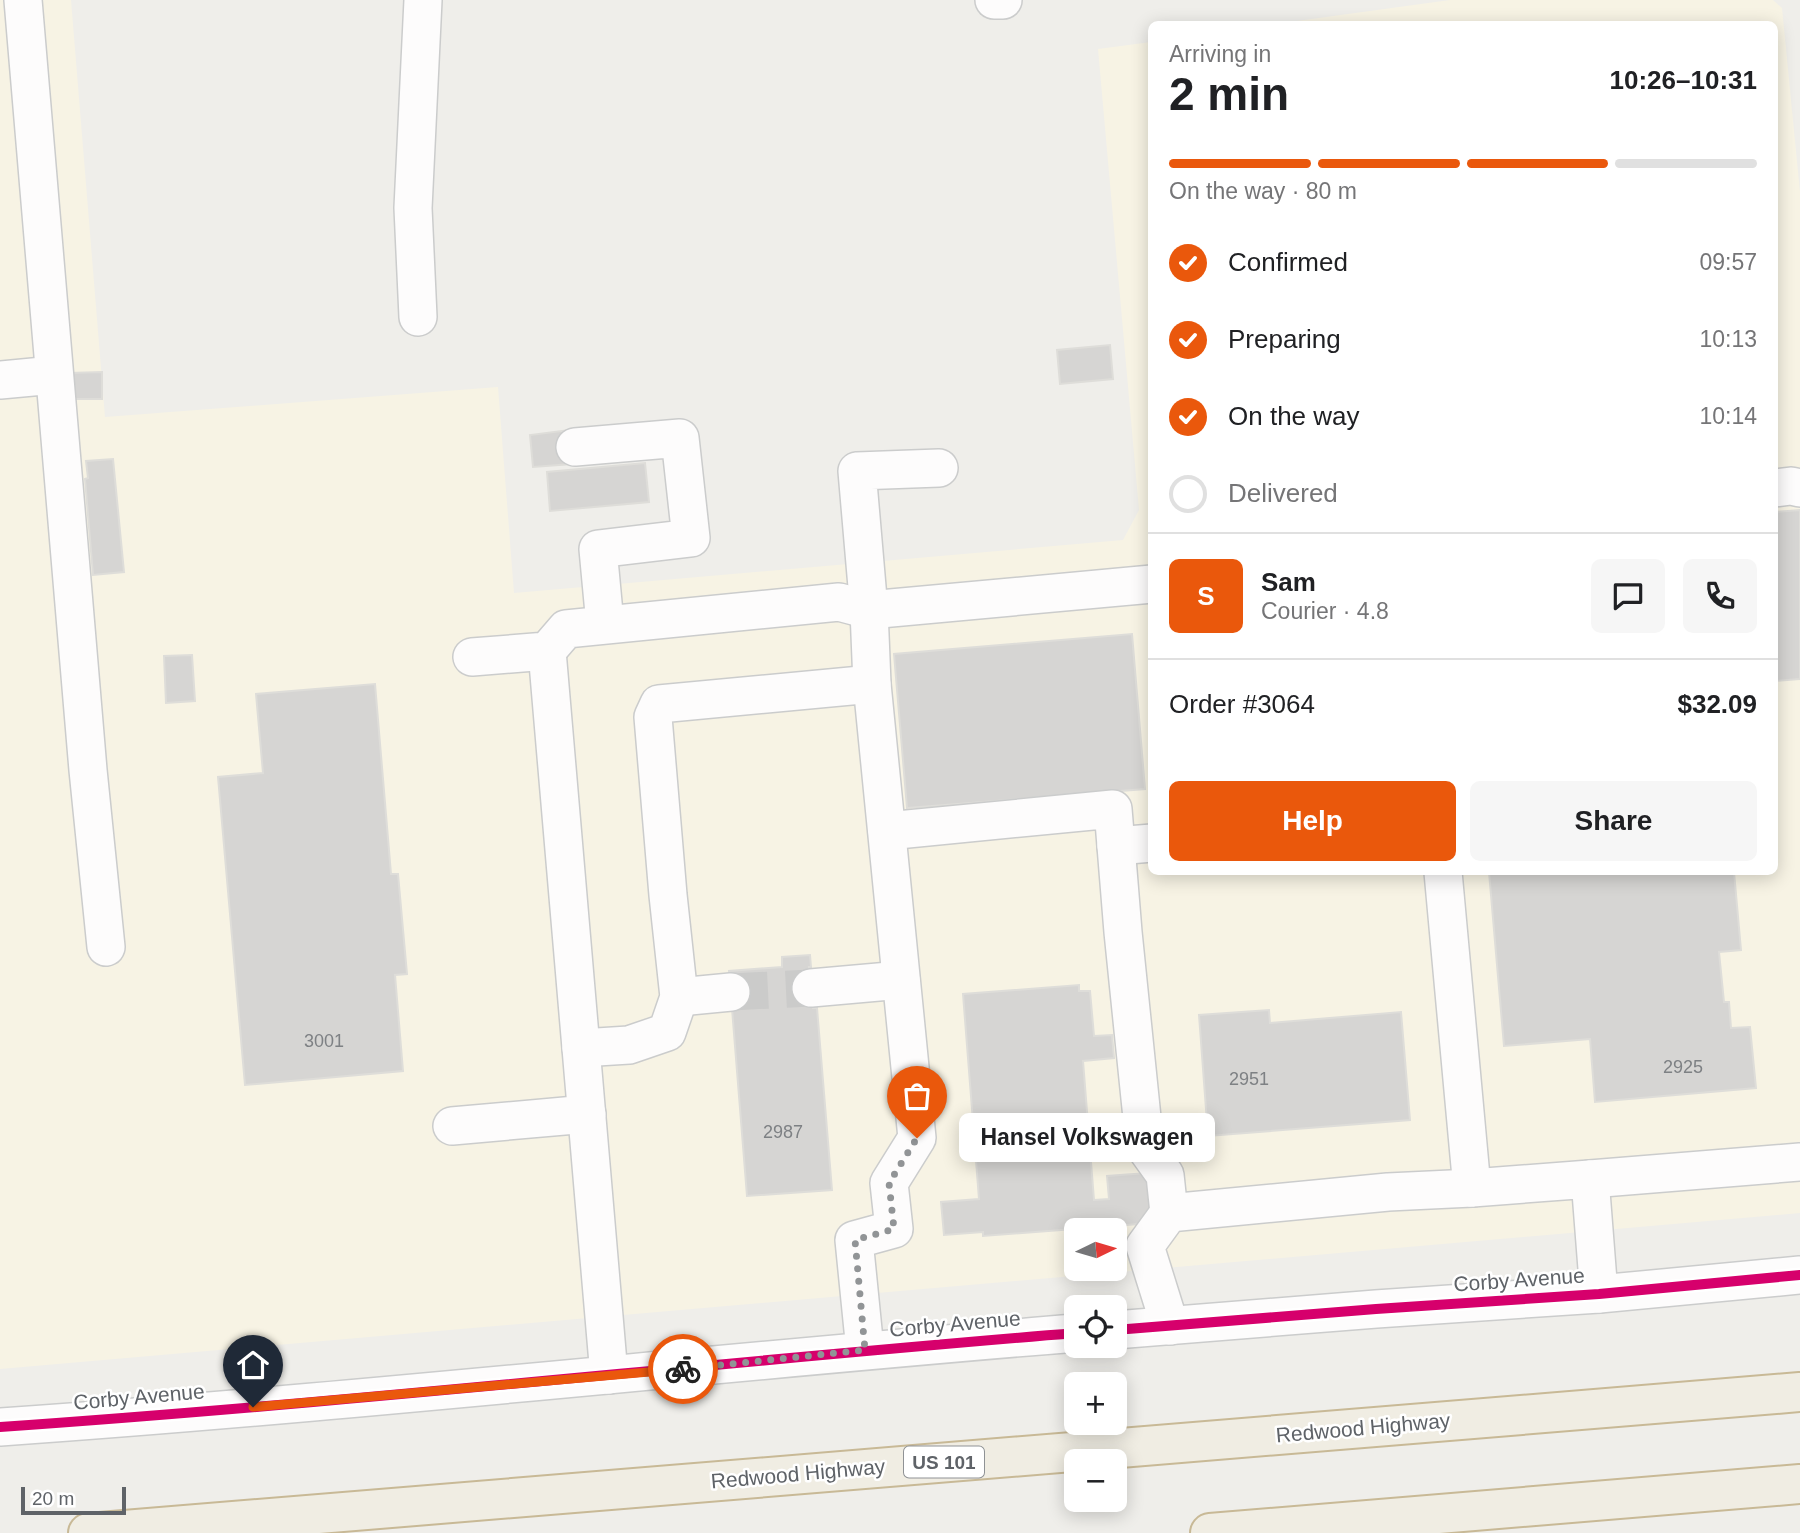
<!DOCTYPE html>
<html lang="en">
<head>
<meta charset="utf-8">
<style>
  :root { --surface:#fff; --page:#f6f6f6; --text:#202124; --muted:#757577; --line:#e0e0e0; --accent:#ea580c }
  body { margin:0; font-family:Arial,sans-serif; background:var(--page); color:var(--text); height:100vh; display:flex; flex-direction:column; font-size:26px; white-space:nowrap }
  * { box-sizing:border-box; margin:0 }
  p { font-size:23px; color:var(--muted) }
  .icon { flex:none; width:38px; height:38px; fill:none; stroke:currentColor; stroke-width:2; stroke-linecap:round; stroke-linejoin:round }
  .map { position:relative; flex:1; overflow:hidden }
  .sheet { position:absolute; left:1148px; top:21px; width:630px; height:854px; display:flex; flex-direction:column; background:var(--surface); border-radius:10px; box-shadow:0 4px 18px #0003 }
  .sheet>* { flex:none }
  .needle { width:46px; rotate:85deg }
  .controls { position:absolute; left:1064px; top:1218px; display:grid; gap:14px }
  .controls a { display:grid; place-items:center; width:63px; height:63px; border-radius:10px; background:var(--surface); box-shadow:0 4px 18px #0003; font-size:35px }
  .scale { position:absolute; left:21px; bottom:18px; width:105px; box-sizing:border-box; padding-left:7px; border:4px solid #5f6368; border-top:0; font-size:19px; line-height:24px; white-space:nowrap; color:#5f6368; -webkit-text-stroke:5px #fff; paint-order:stroke }
  .pin { position:absolute; display:grid; place-items:center; width:60px; height:60px; color:#fff; margin:-72px -30px; border-radius:50% 50% 50% 0; rotate:-45deg; box-shadow:0 0 7px #0007 }
  .pin .icon { rotate:45deg }
  .courier { position:absolute; display:grid; place-items:center; width:70px; height:70px; margin:-35px; border:5px solid #ea580c; border-radius:50%; background:#fff; color:#222; box-shadow:0 2px 9px #0007 }
  .bubble { position:absolute; height:49px; border-radius:10px; background:var(--surface); box-shadow:0 4px 18px #0003; font-size:23px; font-weight:700; line-height:49px; text-align:center }
  .summary em { font-style:normal; font-weight:700 }
  .summary div { display:flex; flex-direction:column-reverse }
  .summary { display:flex; align-items:center; justify-content:space-between; height:119px; padding:0 21px }
  h1 { font-size:46px; font-weight:700; line-height:52px }
  .bar { display:grid; grid-template-columns:repeat(4,1fr); gap:10px 7px; align-content:center; height:84px; padding:0 21px }
  .bar i { height:9px; border-radius:5px; background:var(--line) }
  .bar .selected { background:var(--accent) }
  .bar p { grid-column:span 4 }
  .line { display:flex; align-items:center; gap:18px; padding:0 21px; border-top:2px solid var(--line) }
  .line div { flex:1 }
  .round { display:grid; place-items:center; flex:none; width:74px; height:74px; border-radius:10px; background:var(--page) }
  ol { padding:0 21px; list-style:none }
  li { display:flex; align-items:center; gap:21px; height:77px }
  li p { margin-inline-start:auto }
  li .icon { padding:7px; border-radius:50%; background:var(--accent); color:#fff; stroke-width:4 }
  li:last-child { color:var(--muted) }
  li i { width:38px; height:38px; border:4px solid var(--line); border-radius:50% }
  .cta { display:flex; gap:14px; margin-top:auto; padding:14px 21px }
  .cta a { flex:1; height:80px; border-radius:10px; background:var(--accent); color:#fff; font-size:28px; font-weight:700; line-height:80px; text-align:center }
  .cta a+a { background:var(--page); color:var(--text) }
  .map>svg:first-child { display:block }
  .commercial { fill:#f7f3e4; fill-rule:evenodd }
  .building { fill:#d6d5d3; stroke:#deddd9; stroke-width:2 }
  .lines { fill:none; stroke-linecap:round; stroke-linejoin:round }
  .minor-tunnel { stroke:#cbcbca; stroke-width:37; stroke-dasharray:37 18; stroke-linecap:butt }
  .minor-casing { stroke:#cbcccc; stroke-width:40 }
  .highway-casing { stroke:#c8b996; stroke-width:42 }
  .minor { stroke:#fdfcfc; stroke-width:37 }
  .highway { stroke:#f0ede3; stroke-width:38 }
  .cycleway-casing { stroke:#fff; stroke-width:15 }
  .cycleway { stroke:#d6006c; stroke-width:10 }
  .done { stroke:#919496; stroke-width:7; stroke-dasharray:0 12.6 }
  .route { stroke:#ea580c; stroke-width:9 }
  .labels { text-anchor:middle; stroke-width:5; stroke-linejoin:round; paint-order:stroke }
  .number-label { font-size:18px; fill:#7e8184 }
  .shield { fill:#fff; stroke:#8f9295; stroke-width:2 }
  .shield-label { font-size:19px; font-weight:bold; fill:#5f6368 }
  .street-label { font-size:21px; fill:#5f6368; stroke:#fff }
</style>
</head>
<body>
<div class="map">
<svg width="1800" height="1533" viewBox="0 0 1800 1533">
  <rect width="100%" height="100%" fill="#efeeea"/>
  <path class="commercial" d="M0,0H71L105,417L498,387L514,593L1123,540L1139,510L1098,49L1151,42L1152,872H1774V24H1275L1450,0H1773L1782,8L1800,192V1213L0,1369ZM1076,1230H1115V1269H1076Z"/>
  <g class="building">
    <path d="M1110,345L1113,379L1060,384L1057,350Z"/>
    <path d="M102,372V399H69V373Z"/>
    <path d="M569,430L572,464L533,467L530,435Z"/>
    <path d="M113,459L124,572L93,575L85,479L88,478L86,461Z"/>
    <path d="M645,463L649,502L550,511L547,472Z"/>
    <path d="M1800,510V679L1774,681V512Z"/>
    <path d="M1132,634L1145,789L907,808L894,654Z"/>
    <path d="M192,655L195,701L166,703L164,656Z"/>
    <path d="M375,684L391,874H398L407,974L395,975L403,1071L245,1085L218,777L263,773L256,694Z"/>
    <path d="M1489,872H1734L1741,950L1719,952L1724,1002H1729L1731,1028L1750,1027L1756,1088L1595,1102L1590,1039L1504,1046Z"/>
    <path d="M810,955L811,967H809L813,1008H817L832,1190L747,1196L729,971L782,967V957Z"/>
    <path d="M1079,985V991H1090L1094,1036L1112,1035L1114,1058L1083,1061L1094,1200L1109,1199L1107,1176L1147,1173L1151,1223L983,1236V1232L944,1235L941,1202L979,1199L963,994Z"/>
    <path d="M1269,1010L1270,1023L1401,1012L1410,1120L1208,1136L1199,1015Z"/>
  </g>
  <g class="lines">
    <path class="minor-tunnel" d="M731,992L811,988"/>
    <g class="minor-casing">
      <g id="minor">
        <path d="M23,0L88,770L106,947"/>
        <path d="M994,0H1003"/>
        <path d="M418,317L413,208L423,0"/>
        <path d="M0,380L54,375"/>
        <path d="M575,447L680,438L691,538L598,549L605,624"/>
        <path d="M1774,488L1791,486L1800,488"/>
        <path d="M547,651L609,1375"/>
        <path d="M472,657L547,651L566,629L839,602L869,610L1152,584"/>
        <path d="M872,684L869,610L857,471L939,468"/>
        <path d="M887,831L1113,809L1123,932L1145,1147L1165,1175L1169,1213"/>
        <path d="M1116,846L1152,843"/>
        <path d="M1443,872L1472,1188"/>
        <path d="M811,988L901,980"/>
        <path d="M679,997L731,992"/>
        <path d="M581,1048L629,1045L667,1032L679,997L668,895L653,717L659,704L872,684L917,1138L889,1183L894,1229L854,1240L865,1350"/>
        <path d="M452,1126L587,1114"/>
        <path d="M1590,1179L1800,1162"/>
        <path d="M1170,1326L1145,1246L1169,1213L1388,1192L1472,1188L1590,1179L1599,1294"/>
        <path d="M1115,1330L1376,1309L1599,1294L1800,1275"/>
        <path d="M0,1427C359,1402 717,1362 1076,1333"/>
      </g>
    </g>
    <g class="highway-casing">
      <g id="highway">
        <path d="M88,1533L1800,1392"/>
        <path d="M1210,1533L1800,1484"/>
      </g>
    </g>
    <use href="#minor" class="minor"/>
    <use href="#highway" class="highway"/>
    <g class="cycleway-casing">
      <g id="cycleway">
        <path d="M1115,1330L1376,1309L1599,1294L1800,1275"/>
        <path d="M0,1427C359,1402 717,1362 1076,1333"/>
      </g>
    </g>
    <use href="#cycleway" class="cycleway"/>
  </g>
  <g class="lines">
    <path class="done" d="M683,1369L865,1350L855,1240L894,1229L889,1183L917,1138"/>
    <path class="route" d="M253,1407L683,1369"/>
  </g>
  <g class="labels">
    <g class="number-label">
      <text x="324" y="1047">3001</text>
      <text x="1683" y="1073">2925</text>
      <text x="1249" y="1085">2951</text>
      <text x="783" y="1138">2987</text>
    </g>
    <rect class="shield" x="904" y="1446.5" width="80" height="31" rx="5"/>
    <g class="shield-label">
      <text x="944" y="1469">US 101</text>
    </g>
    <g class="street-label">
      <text transform="translate(1519 1280) rotate(-4)" y="7">Corby Avenue</text>
      <text transform="translate(955 1324) rotate(-5)" y="7">Corby Avenue</text>
      <text transform="translate(139 1397) rotate(-5)" y="7">Corby Avenue</text>
      <text transform="translate(1363 1428) rotate(-5)" y="7">Redwood Highway</text>
      <text transform="translate(798 1474) rotate(-5)" y="7">Redwood Highway</text>
    </g>
  </g>
</svg>
<div class="controls">
<a><svg class="needle" viewBox="-14 -14 28 28"><path d="M0-13l5 13h-10z" fill="#e53935"/><path d="M0 13l5-13h-10z" fill="#757577"/></svg></a>
<a><svg class="icon" aria-label="locate" viewBox="0 0 24 24"><circle cx="12" cy="12" r="6"/><path d="M12 2v4M12 18v4M2 12h4M18 12h4"/></svg></a>
<a>+</a>
<a>−</a>
</div>
<div class="scale">20 m</div>
<div class="pin" style="left:917px;top:1138px;background:#ea580c"><svg class="icon" aria-label="bag" viewBox="0 0 24 24"><path d="M5 8h14l-1 12H6zM9 8a3 3 0 0 1 6 0"/></svg></div>
<div class="pin" style="left:253px;top:1407px;background:#1f2937"><svg class="icon" aria-label="home" viewBox="0 0 24 24"><path d="M3 11l9-7 9 7M6 9v11h12V9"/></svg></div>
<div class="courier" style="left:683px;top:1369px"><svg class="icon" aria-label="bike" viewBox="0 0 24 24"><circle cx="6" cy="16" r="4"/><circle cx="18" cy="16" r="4"/><path d="M6 16l4-8h5l3 8M10 8l3 8H6M13 5h3"/></svg></div>
<div class="bubble" style="left:959px;top:1113px;width:256px">Hansel Volkswagen</div>
<section class="sheet">
<div class="summary"><div><h1>2 min</h1><p>Arriving in</p></div><em>10:26–10:31</em></div>
<div class="bar"><i class="selected"></i><i class="selected"></i><i class="selected"></i><i></i><p>On the way · 80 m</p></div>
<ol>
<li><svg class="icon" aria-label="check" viewBox="0 0 24 24"><path d="M5 12l5 5 9-10"/></svg>Confirmed<p>09:57</p></li>
<li><svg class="icon" aria-label="check" viewBox="0 0 24 24"><path d="M5 12l5 5 9-10"/></svg>Preparing<p>10:13</p></li>
<li><svg class="icon" aria-label="check" viewBox="0 0 24 24"><path d="M5 12l5 5 9-10"/></svg>On the way<p>10:14</p></li>
<li><i></i>Delivered</li>
</ol>
<div class="line" style="height:126px"><b class="round" style="background:var(--accent);color:#fff">S</b><div><b>Sam</b><p>Courier · 4.8</p></div><a class="round"><svg class="icon" aria-label="chat" viewBox="0 0 24 24"><path d="M4 5h16v11H9l-5 4z"/></svg></a><a class="round"><svg class="icon" aria-label="phone" viewBox="0 0 24 24"><path d="M5 4h4l2 5-3 2q2 4 5 5l2-3 5 2v4C11 20 4 13 5 4z"/></svg></a></div>
<div class="line" style="height:91px"><div>Order #3064</div><b>$32.09</b></div>
<div class="cta"><a>Help</a><a>Share</a></div>
</section>
</div>
</body>
</html>
